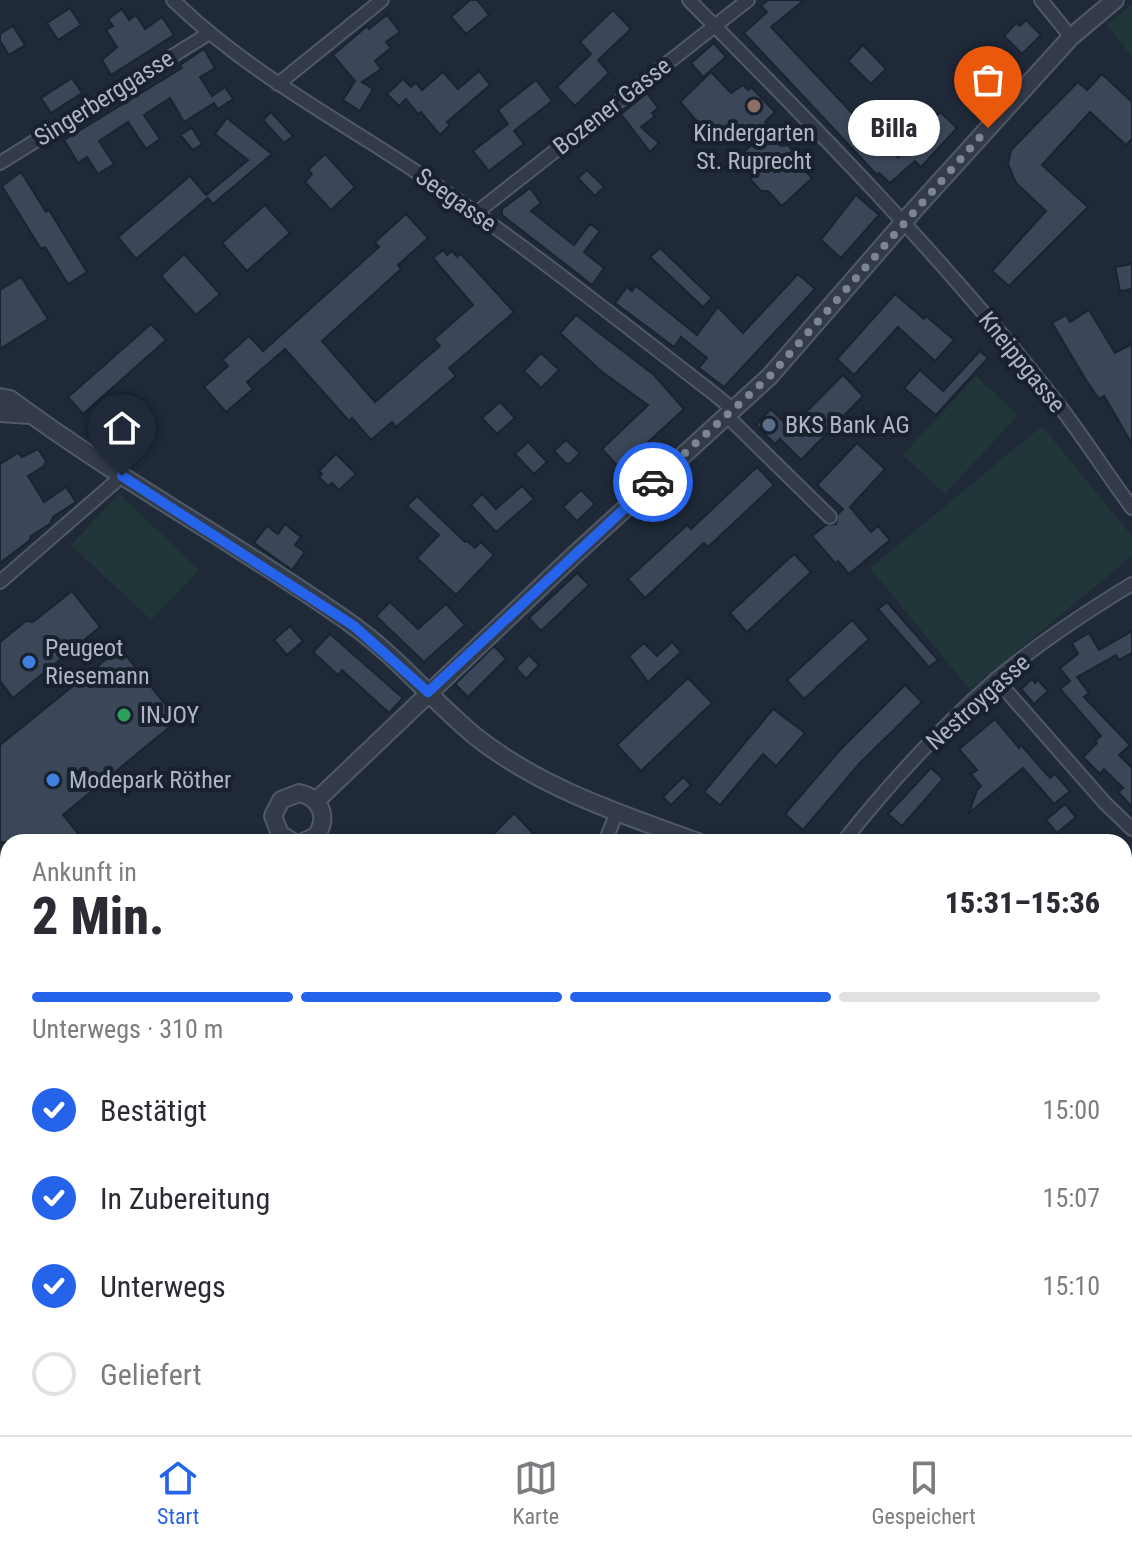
<!DOCTYPE html>
<html lang="de">
<head>
<meta charset="utf-8">
<style>
  :root { --surface:#fff; --page:#f7f7f7; --text:#2b2b33; --muted:#7c7c81; --line:#e1e1e2; --accent:#2563eb }
  body { margin:0; font-family:"Roboto Condensed",sans-serif; background:var(--page); color:var(--text); height:100vh; display:flex; flex-direction:column; font-size:30px; white-space:nowrap }
  * { box-sizing:border-box; margin:0 }
  p { font-size:26px; color:var(--muted) }
  .icon { flex:none; width:44px; height:44px; fill:none; stroke:currentColor; stroke-width:2; stroke-linecap:round; stroke-linejoin:round }
  .map { position:relative; flex:1; overflow:hidden }
  .panel { position:absolute; left:0px; top:834px; width:1132px; height:602px; display:flex; flex-direction:column; background:var(--surface); border-radius:24px 24px 0 0; box-shadow:0 2px 6px #0004 }
  .panel>* { flex:none }
  .pin { position:absolute; display:grid; place-items:center; width:68px; height:68px; color:#fff; margin:-82px -34px; border-radius:50% 50% 50% 0; rotate:-45deg; box-shadow:0 0 8px #0007 }
  .pin .icon { rotate:45deg }
  .courier { position:absolute; display:grid; place-items:center; width:80px; height:80px; margin:-40px; border:6px solid #2563eb; border-radius:50%; background:#fff; color:#222; box-shadow:0 2px 10px #0007 }
  .bubble { position:absolute; height:56px; border-radius:28px; background:var(--surface); box-shadow:0 2px 6px #0004; font-size:26px; font-weight:800; line-height:56px; text-align:center }
  .overview em { font-style:normal; font-weight:800 }
  .overview div { display:flex; flex-direction:column-reverse }
  .overview { display:flex; align-items:center; justify-content:space-between; height:136px; padding:0 32px }
  h1 { font-size:52px; font-weight:800; line-height:60px }
  .bar { display:grid; grid-template-columns:repeat(4,1fr); gap:12px 8px; align-content:center; height:96px; padding:0 32px }
  .bar i { height:10px; border-radius:6px; background:var(--line) }
  .bar .active { background:var(--accent) }
  .bar p { grid-column:span 4 }
  ol { padding:0 32px; list-style:none }
  li { display:flex; align-items:center; gap:24px; height:88px }
  li p { margin-inline-start:auto }
  li .icon { padding:8px; border-radius:50%; background:var(--accent); color:#fff; stroke-width:4 }
  li:last-child { color:var(--muted) }
  li i { width:44px; height:44px; border:4px solid var(--line); border-radius:50% }
  .tab-bar { display:flex; justify-content:space-around; align-items:center; height:112px; border-top:2px solid var(--line); background:var(--surface); font-size:22px; color:var(--muted) }
  .tab-bar a { display:grid; justify-items:center; gap:4px }
  .tab-bar .active { color:var(--accent) }
  .map>svg:first-child { display:block }
  .green { fill:#213639 }
  .building { fill:#3b4759; stroke:#1a232f; stroke-width:2 }
  .lines { fill:none; stroke-linecap:round; stroke-linejoin:round }
  .minor-casing { stroke:#505967; stroke-width:16 }
  .tertiary-casing { stroke:#505967; stroke-width:20 }
  .primary-casing { stroke:#3c4552; stroke-width:24 }
  .minor { stroke:#333b49; stroke-width:12 }
  .tertiary { stroke:#333b49; stroke-width:16 }
  .primary { stroke:#505a69; stroke-width:20 }
  .done { stroke:#7b8594; stroke-width:8; stroke-dasharray:0 14.4 }
  .route { stroke:#2563eb; stroke-width:10 }
  .education-dot { fill:#8d6e63; stroke:#18212d; stroke-width:3 }
  .service-dot { fill:#5c6f8a; stroke:#18212d; stroke-width:3 }
  .shop-dot { fill:#3f7fe0; stroke:#18212d; stroke-width:3 }
  .leisure-dot { fill:#2e9e5b; stroke:#18212d; stroke-width:3 }
  .labels { text-anchor:middle; stroke-width:8; stroke-linejoin:round; paint-order:stroke }
  .street-label { font-size:24px; fill:#adb6c6; stroke:#18212d }
  .poi-label { font-size:24px; fill:#adb6c6; stroke:#18212d; text-anchor:start }
</style>
</head>
<body>
<div class="map">
<svg width="1132" height="1435" viewBox="0 0 1132 1435">
  <rect width="100%" height="100%" fill="#1f2938"/>
  <g class="green">
    <path d="M1132,4V57L1107,25Z"/>
    <path d="M976,376L1018,415L945,494L903,455Z"/>
    <path d="M1042,426L1132,536V556L970,690L870,568Z"/>
    <path d="M119,494L199,570L151,620L71,545Z"/>
  </g>
  <g class="building">
    <path d="M470,0H477L489,15L466,34L451,17Z"/>
    <path d="M768,0H804L771,27L868,130L898,157L940,112L957,128L921,167L915,161L890,183L879,173L877,175L744,33L767,12L761,6Z"/>
    <path d="M70,8L81,25L58,40L47,23Z"/>
    <path d="M122,9L129,20L136,15L145,29L162,17L174,35L111,75L102,60L117,47L106,30L113,26L108,19Z"/>
    <path d="M613,10L631,29L598,60L609,73L575,106L557,87L591,54L580,42Z"/>
    <path d="M387,15L400,32L386,42L391,48L375,61L381,69L362,82L373,89L360,111L343,100L355,81L333,55L367,26L369,29Z"/>
    <path d="M1026,20L1041,35L1022,54L1004,36L1016,23L1020,26Z"/>
    <path d="M13,26L25,45L9,55L0,41V34Z"/>
    <path d="M714,43L726,57L703,77L691,63Z"/>
    <path d="M863,45L886,69L871,84L848,61Z"/>
    <path d="M204,49L215,68L200,77L212,96L225,87L233,99L218,109L214,103L184,122L170,98L144,115L160,139L146,149L128,122L99,141L114,164L98,174L87,157L78,163L64,140L182,68L180,65Z"/>
    <path d="M479,71L490,85L447,122L450,125L440,135L421,112L418,114L406,99L399,106L387,94L403,79L411,87L416,83L422,90L443,72L458,89Z"/>
    <path d="M711,72L731,93L743,85L748,90L751,87L775,112L765,122L770,127L767,131L781,146L788,145L797,157V162L812,178L782,206L768,191H761L751,180V167H745L737,158L752,145L736,128L731,133L728,129L716,136L709,137L697,133L689,126L696,120L680,102Z"/>
    <path d="M1102,74L1132,102V139L1126,145L1090,112L1042,165L1088,207L1009,286L992,271L1046,211L1016,183L1008,164L1011,150L1078,82L1087,90Z"/>
    <path d="M72,78L82,93L51,113L41,98Z"/>
    <path d="M536,80L552,101L514,131L524,144L489,171L473,151L508,124L498,110Z"/>
    <path d="M647,93L658,108L652,113L655,116L641,127L659,143L650,152L621,114Z"/>
    <path d="M271,112L293,136L284,143L263,120Z"/>
    <path d="M227,118L272,154L213,204L208,198L136,259L118,237L190,176L206,195L248,160L215,134Z"/>
    <path d="M192,128L202,144L193,150L180,135Z"/>
    <path d="M325,154L355,187L331,210L305,182L312,174L308,170Z"/>
    <path d="M587,170L604,187L595,196L578,178Z"/>
    <path d="M21,172L46,212L49,210L87,272L68,284L45,247L41,249L2,186Z"/>
    <path d="M530,188L541,203L531,211L574,245L590,224L600,231L584,252L604,268L592,285L502,215V209Z"/>
    <path d="M856,195L879,215L841,258L821,240Z"/>
    <path d="M265,205L290,233L247,271L222,243Z"/>
    <path d="M406,214L428,238L398,265L401,269L322,341L375,402L440,346L434,339L473,305L433,258L443,250L447,255L452,251L457,257L461,254L514,312L449,368L456,376L396,427L392,422L371,440L352,418L349,421L285,349L247,382L253,389L226,412L204,387L228,366L222,360L249,336L263,351L379,247L375,242Z"/>
    <path d="M660,248L712,298L703,307L650,257Z"/>
    <path d="M184,254L220,294L196,315L161,276Z"/>
    <path d="M1132,264V289L1120,291L1115,267Z"/>
    <path d="M798,274L815,289L724,387L699,368L707,358L681,337L674,347L615,303L627,287L632,291L636,286L697,335L718,307L743,333Z"/>
    <path d="M21,277L48,319L0,349V290Z"/>
    <path d="M895,294L924,319L926,316L954,340L935,361L898,327L854,375L837,359Z"/>
    <path d="M1089,310L1115,353L1132,344V444L1104,396L1099,399L1086,380L1052,323L1066,315L1070,322Z"/>
    <path d="M576,315L654,375L684,409L620,468L602,449L648,405L601,371L560,333Z"/>
    <path d="M151,324L166,340L83,414L68,397Z"/>
    <path d="M980,351L988,358L936,415L904,388L920,370L943,391Z"/>
    <path d="M541,353L559,370L541,388L524,371Z"/>
    <path d="M843,375L863,396L801,460L780,439L775,444L756,425L771,409L790,428Z"/>
    <path d="M500,402L515,418L497,434L482,418Z"/>
    <path d="M566,440L580,453L568,465L554,451Z"/>
    <path d="M528,442L547,462L534,474L515,454Z"/>
    <path d="M857,443L885,469L850,507L871,532L878,526L890,540L849,574L838,561L835,563L812,536L826,525L836,524L838,514L843,509L817,485Z"/>
    <path d="M38,449L46,461L44,466L28,476L44,502L66,487L76,502L53,517L50,524L31,536L29,541L0,563V464L18,453L22,457Z"/>
    <path d="M336,454L356,474L339,490L332,483L328,486L319,477L322,474L319,471Z"/>
    <path d="M757,467L774,485L708,547L704,543L645,598L628,579L687,525L691,529Z"/>
    <path d="M522,486L534,499L496,532L471,505L482,494L496,509Z"/>
    <path d="M581,490L595,504L577,521L563,507Z"/>
    <path d="M417,496L465,542L467,541L475,548L481,542L494,555L456,595L417,558L439,535L407,506Z"/>
    <path d="M285,524L301,537L295,545L305,552L292,570L254,543L267,526L278,534Z"/>
    <path d="M794,554L811,572L747,632L730,613Z"/>
    <path d="M577,573L589,585L541,631L529,618Z"/>
    <path d="M72,591L100,627L13,698L0,681V642L26,621L33,622Z"/>
    <path d="M390,602L418,629L446,604L465,625L424,662L376,616Z"/>
    <path d="M887,602L938,660L929,667L878,609Z"/>
    <path d="M852,620L869,639L804,699L787,680Z"/>
    <path d="M290,626L303,641L287,655L274,640Z"/>
    <path d="M1132,631V653L1119,660L1116,655L1077,677L1089,693L1084,697L1130,745L1119,755L1132,768V807L1118,792L1123,788L1104,769L1100,774L1083,757L1097,743L1095,741L1101,736L1060,689L1070,681L1060,668L1078,654L1072,643L1089,633L1099,650Z"/>
    <path d="M330,634L403,698L389,713L342,670L338,675L313,652Z"/>
    <path d="M672,642L681,652L648,682L629,656L644,643L657,656Z"/>
    <path d="M494,646L506,659L468,697L455,684Z"/>
    <path d="M120,648L178,720L63,815L85,842H0V745Z"/>
    <path d="M529,655L539,665L526,679L516,668Z"/>
    <path d="M688,678L712,703L641,771L617,745Z"/>
    <path d="M1032,679L1035,683L1038,680L1048,691L1034,704L1021,689Z"/>
    <path d="M905,685L922,702L859,764L803,830L785,814L840,750Z"/>
    <path d="M773,709L805,733L776,766L763,754L720,805L704,792Z"/>
    <path d="M995,719L1019,748L1021,745L1050,778L1055,774L1070,791L1054,804L1023,768L969,813L977,790L981,786L971,774L977,770L959,749Z"/>
    <path d="M931,768L943,779L902,826L888,814Z"/>
    <path d="M683,777L691,785L671,805L663,797Z"/>
    <path d="M1065,804L1076,817L1057,833L1046,820Z"/>
    <path d="M514,813L541,842H486Z"/>
  </g>
  <g class="lines">
    <g class="minor-casing">
      <g id="minor">
        <path d="M173,0C247,72 336,118 421,175C523,244 620,321 718,397L732,409"/>
        <path d="M689,0C817,129 946,260 1058,404C1084,438 1107,474 1132,508"/>
        <path d="M1041,0L1071,37"/>
        <path d="M278,84L382,0"/>
        <path d="M0,163L208,34"/>
        <path d="M476,213L748,0"/>
        <path d="M726,415L830,517"/>
        <path d="M0,582L122,476"/>
        <path d="M996,679L1105,803L1132,829"/>
        <path d="M605,842L617,812"/>
        <path d="M843,842C889,784 939,729 995,680C1036,645 1086,612 1132,584"/>
        <path d="M1124,1049L1132,1035"/>
        <path d="M0,1137L8,1146"/>
        <path d="M267,1428L273,1435"/>
        <path d="M329,1435L336,1428"/>
      </g>
    </g>
    <g class="tertiary-casing">
      <g id="tertiary">
        <path d="M0,397L10,399C120,481 242,546 354,626C398,658 433,701 475,736C540,788 621,814 698,842"/>
        <path d="M0,413L30,415"/>
        <path d="M316,801L571,558L770,376L915,209L1071,37L1115,0"/>
        <path d="M293,842L280,834L273,816L281,800L299,793C321,798 329,817 316,836L303,842"/>
        <path d="M1124,978L1132,980"/>
        <path d="M0,1079L8,1072"/>
      </g>
    </g>
    <g class="primary-casing">
      <g id="primary">
        <path d="M0,1372L8,1392"/>
        <path d="M27,1428L32,1435"/>
      </g>
    </g>
    <use href="#minor" class="minor"/>
    <use href="#tertiary" class="tertiary"/>
    <use href="#primary" class="primary"/>
  </g>
  <g class="lines">
    <path class="done" d="M653,482L770,376L988,128"/>
    <path class="route" d="M122,476L354,626L428,692L653,482"/>
  </g>
  <circle class="education-dot" cx="754" cy="106" r="8"/>
  <circle class="service-dot" cx="769" cy="425" r="8"/>
  <g class="shop-dot">
    <circle cx="29" cy="662" r="8"/>
    <circle cx="53" cy="780" r="8"/>
  </g>
  <circle class="leisure-dot" cx="124" cy="715" r="8"/>
  <g class="labels">
    <g class="street-label">
      <text transform="translate(104 98) rotate(-32)" y="8">Singerberggasse</text>
      <text transform="translate(612 106) rotate(-38)" y="8">Bozener Gasse</text>
      <text transform="translate(456 200) rotate(35)" y="8">Seegasse</text>
      <text transform="translate(1022 362) rotate(51)" y="8">Kneippgasse</text>
      <text transform="translate(978 702) rotate(-42)" y="8">Nestroygasse</text>
    </g>
    <g class="poi-label">
      <text x="754" y="141" text-anchor="middle">Kindergarten<tspan x="754" dy="28">St. Ruprecht</tspan></text>
      <text x="785" y="433">BKS Bank AG</text>
      <text x="45" y="656">Peugeot<tspan x="45" dy="28">Riesemann</tspan></text>
      <text x="140" y="723">INJOY</text>
      <text x="69" y="788">Modepark Röther</text>
    </g>
  </g>
</svg>
<div class="pin" style="left:988px;top:128px;background:#ea580c"><svg class="icon" aria-label="bag" viewBox="0 0 24 24"><path d="M5 8h14l-1 12H6zM9 8a3 3 0 0 1 6 0"/></svg></div>
<div class="pin" style="left:122px;top:476px;background:#1f2937"><svg class="icon" aria-label="home" viewBox="0 0 24 24"><path d="M3 11l9-7 9 7M6 9v11h12V9"/></svg></div>
<div class="courier" style="left:653px;top:482px"><svg class="icon" aria-label="car" viewBox="0 0 24 24"><path d="M5 17H2v-5l4-1 3-4h7l3 4 3 1v5h-3M9 17h6M6 11h13"/><circle cx="7" cy="17" r="2"/><circle cx="17" cy="17" r="2"/></svg></div>
<div class="bubble" style="left:848px;top:100px;width:92px">Billa</div>
<section class="panel">
<div class="overview"><div><h1>2 Min.</h1><p>Ankunft in</p></div><em>15:31–15:36</em></div>
<div class="bar"><i class="active"></i><i class="active"></i><i class="active"></i><i></i><p>Unterwegs · 310 m</p></div>
<ol>
<li><svg class="icon" aria-label="check" viewBox="0 0 24 24"><path d="M5 12l5 5 9-10"/></svg>Bestätigt<p>15:00</p></li>
<li><svg class="icon" aria-label="check" viewBox="0 0 24 24"><path d="M5 12l5 5 9-10"/></svg>In Zubereitung<p>15:07</p></li>
<li><svg class="icon" aria-label="check" viewBox="0 0 24 24"><path d="M5 12l5 5 9-10"/></svg>Unterwegs<p>15:10</p></li>
<li><i></i>Geliefert</li>
</ol>
</section>
</div>
<nav class="tab-bar">
<a class="active"><svg class="icon" aria-label="home" viewBox="0 0 24 24"><path d="M3 11l9-7 9 7M6 9v11h12V9"/></svg>Start</a>
<a><svg class="icon" aria-label="map" viewBox="0 0 24 24"><path d="M3 6l6-2 6 2 6-2v14l-6 2-6-2-6 2zM9 4v14M15 6v14"/></svg>Karte</a>
<a><svg class="icon" aria-label="saved" viewBox="0 0 24 24"><path d="M7 4h10v16l-5-4-5 4z"/></svg>Gespeichert</a>
</nav>
</body>
</html>
